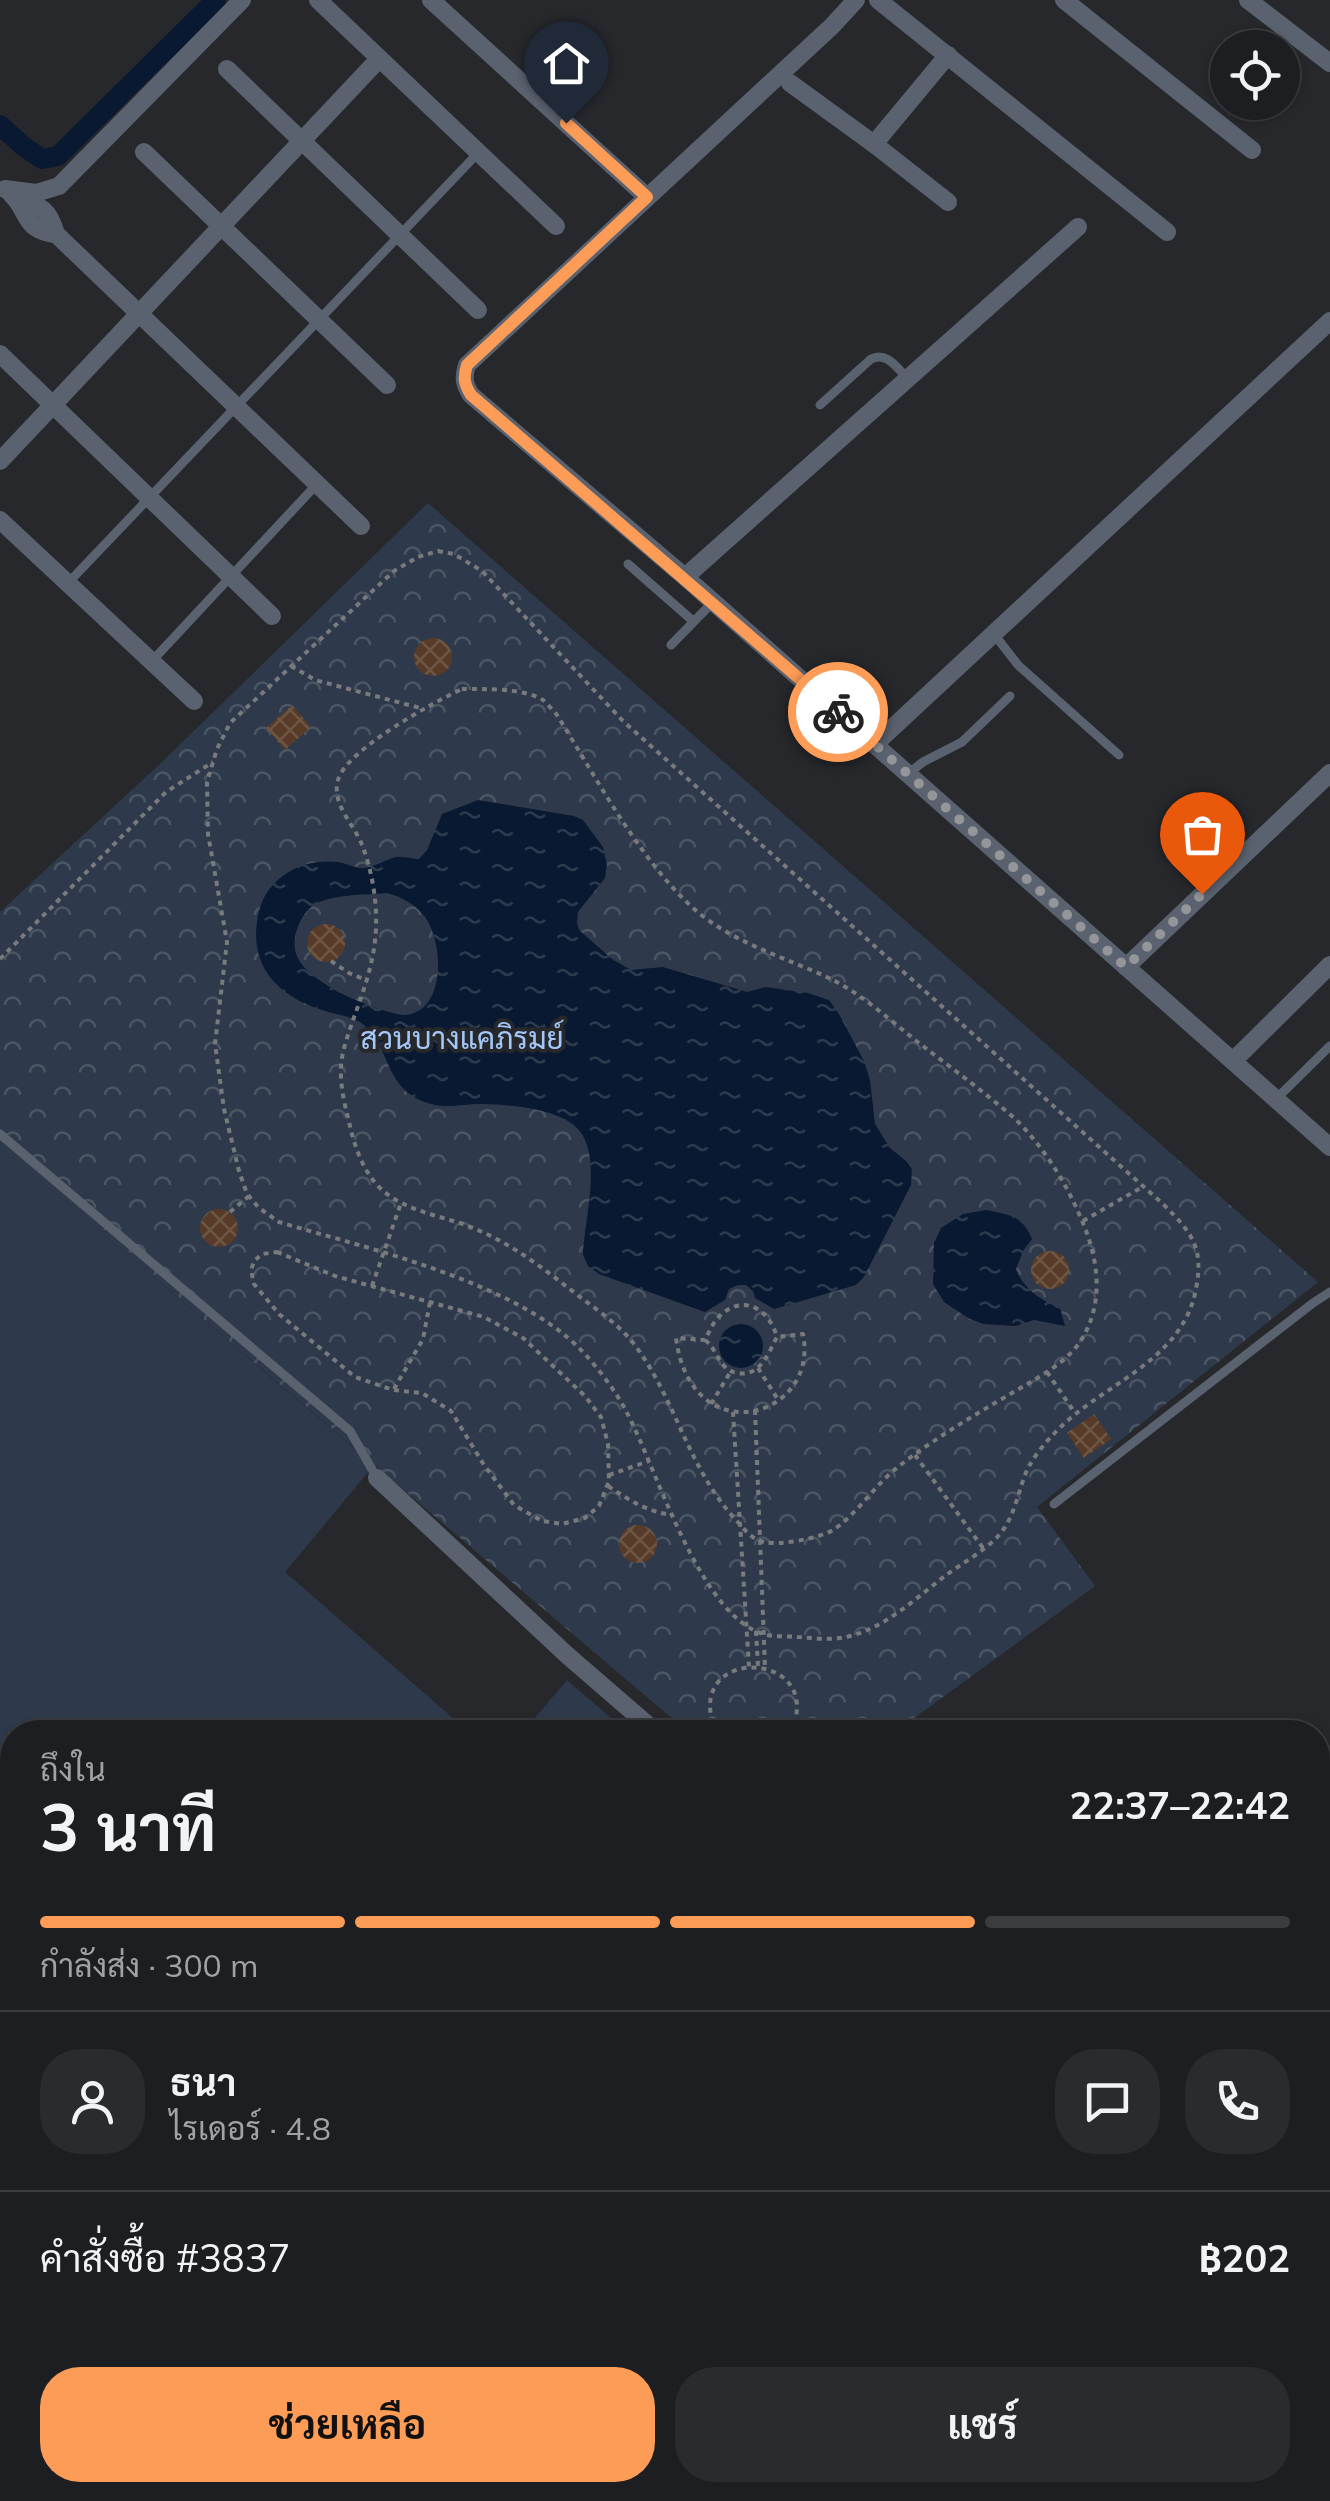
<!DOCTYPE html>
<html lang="th">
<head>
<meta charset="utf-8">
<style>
  :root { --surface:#1c1e21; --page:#292b2e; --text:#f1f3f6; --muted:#a0a2a5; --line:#3a3c3f; --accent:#fd9c56 }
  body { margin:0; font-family:Mulish,Sarabun,sans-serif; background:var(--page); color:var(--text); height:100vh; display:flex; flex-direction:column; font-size:38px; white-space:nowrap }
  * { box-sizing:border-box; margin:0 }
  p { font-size:32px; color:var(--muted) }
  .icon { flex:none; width:55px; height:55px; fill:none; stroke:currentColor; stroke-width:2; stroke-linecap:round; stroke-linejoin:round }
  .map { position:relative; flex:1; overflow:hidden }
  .panel { position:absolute; left:0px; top:1720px; width:1330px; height:782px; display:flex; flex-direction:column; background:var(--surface); border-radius:40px 40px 0 0; box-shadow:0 2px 8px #0004,0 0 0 2px var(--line) }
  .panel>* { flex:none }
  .tools { position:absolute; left:1210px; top:30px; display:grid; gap:20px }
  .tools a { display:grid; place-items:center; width:90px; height:90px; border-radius:50%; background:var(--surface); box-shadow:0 2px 8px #0004,0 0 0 2px var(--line); font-size:50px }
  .pin { position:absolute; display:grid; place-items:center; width:85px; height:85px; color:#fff; margin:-102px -42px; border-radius:50% 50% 50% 0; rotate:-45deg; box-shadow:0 0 10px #0007 }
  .pin .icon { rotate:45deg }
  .courier { position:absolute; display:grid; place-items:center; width:100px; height:100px; margin:-50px; border:8px solid #fd9c56; border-radius:50%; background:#fff; color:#222; box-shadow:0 2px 12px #0007 }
  .summary em { font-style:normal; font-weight:700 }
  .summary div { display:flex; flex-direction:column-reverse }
  .summary { display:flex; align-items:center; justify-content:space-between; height:170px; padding:0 40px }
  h1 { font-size:65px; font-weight:700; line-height:75px }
  .bar { display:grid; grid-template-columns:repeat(4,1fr); gap:15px 10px; align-content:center; height:120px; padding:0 40px }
  .bar i { height:12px; border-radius:8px; background:var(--line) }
  .bar .selected { background:var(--accent) }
  .bar p { grid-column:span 4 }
  .line { display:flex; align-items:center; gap:25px; padding:0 40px; border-top:2px solid var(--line) }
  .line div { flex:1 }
  .round { display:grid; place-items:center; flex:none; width:105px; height:105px; border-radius:40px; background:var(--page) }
  .action { display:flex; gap:20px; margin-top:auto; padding:20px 40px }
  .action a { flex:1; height:115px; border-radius:40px; background:var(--accent); color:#111; font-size:40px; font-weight:700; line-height:115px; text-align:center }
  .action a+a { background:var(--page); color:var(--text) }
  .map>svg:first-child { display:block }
  .green { fill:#2e3a4b }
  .forest { fill:url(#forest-crowns) }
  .water { fill:url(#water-ripples); fill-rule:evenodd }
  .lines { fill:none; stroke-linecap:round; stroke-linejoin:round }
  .canal { stroke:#091931; stroke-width:20 }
  .building { fill:url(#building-cross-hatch) }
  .path { stroke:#787a7d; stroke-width:4; stroke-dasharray:5 5; stroke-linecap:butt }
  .lane { stroke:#5a626f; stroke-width:9 }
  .street { stroke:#5a626f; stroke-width:18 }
  .secondary { stroke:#758397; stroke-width:25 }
  .done { stroke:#949699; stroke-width:10; stroke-dasharray:0 18 }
  .route { stroke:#fd9c56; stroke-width:12 }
  .labels { text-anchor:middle; stroke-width:8; stroke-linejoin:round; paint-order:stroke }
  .park-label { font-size:30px; fill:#a4c7f9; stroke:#26282c }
</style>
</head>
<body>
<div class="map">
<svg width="1330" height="2501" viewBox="0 0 1330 2501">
  <defs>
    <pattern id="forest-crowns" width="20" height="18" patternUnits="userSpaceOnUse" patternTransform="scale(2.5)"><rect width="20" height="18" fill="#2e3a4b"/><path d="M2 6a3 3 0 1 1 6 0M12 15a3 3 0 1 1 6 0" fill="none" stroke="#4b5664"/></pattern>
    <pattern id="water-ripples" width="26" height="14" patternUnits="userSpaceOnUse" patternTransform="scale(2.5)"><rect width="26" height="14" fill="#091931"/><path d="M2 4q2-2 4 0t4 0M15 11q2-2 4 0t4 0" fill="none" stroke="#2c3a4e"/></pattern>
    <pattern id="building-cross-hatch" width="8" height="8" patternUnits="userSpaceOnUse" patternTransform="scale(2.5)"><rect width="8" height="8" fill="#573a27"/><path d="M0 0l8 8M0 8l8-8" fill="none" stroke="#6e5645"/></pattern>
  </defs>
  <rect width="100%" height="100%" fill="#26282c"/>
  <g class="green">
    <path d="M0,1146L374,1465L285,1572L469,1732H12V1814L0,1798Z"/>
    <path d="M567,1680L627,1732H523Z"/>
  </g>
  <path class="forest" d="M428,503L1318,1282L1037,1507L1095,1586L895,1732H688L0,1146V912L162,762Z"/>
  <g class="water">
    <path d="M478,800L574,816L583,820L603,847L607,865L605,878L578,912L577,923L579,930L612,959L631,970L663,967L747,992L766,987L808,993L829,1000L839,1014L864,1061L870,1080L875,1124L890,1148L906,1161L912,1169L911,1185L864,1277L856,1285L774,1309L755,1298L753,1291L746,1285H738L729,1289L725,1300L705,1312L599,1274L588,1266L583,1255C584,1221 603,1156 578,1129C560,1109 511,1105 484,1104C467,1103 449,1109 431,1104C384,1091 392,1050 365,1026C355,1016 335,1015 322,1010C281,997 250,969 257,922C260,900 269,885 287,873C303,863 319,860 338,862C345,863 353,867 360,868C374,868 384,860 396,857C403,856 411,859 419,859L427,850L442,814ZM387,893C402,897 415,904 425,917C443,941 447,1010 406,1015C392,1016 340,995 328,986C303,970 286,955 299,924C303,915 309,907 319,902C339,894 365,895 387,893Z"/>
    <path d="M986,1210C1008,1214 1023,1216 1032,1239L1023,1251L1016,1269C1023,1288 1041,1301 1060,1308L1065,1326L1034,1320L1015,1326L983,1324L968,1318L944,1302L933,1284L934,1243L941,1228L963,1214Z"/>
    <circle cx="741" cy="1346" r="22"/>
  </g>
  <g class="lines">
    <path class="canal" d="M0,125L23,146L42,159L58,156L216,0"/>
  </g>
  <g class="building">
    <circle cx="433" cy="657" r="19"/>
    <path d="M292,705L311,727L285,750L266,728Z"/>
    <circle cx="326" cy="943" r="19"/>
    <circle cx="219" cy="1228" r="19"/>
    <circle cx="1050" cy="1270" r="19"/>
    <path d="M1094,1414L1111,1439L1084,1458L1067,1433Z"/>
    <circle cx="638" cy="1544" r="19"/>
  </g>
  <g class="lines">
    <g class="path">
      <path d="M438,551L454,554L482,571L623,721L1163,1204C1192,1233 1204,1247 1196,1289C1182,1364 1097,1385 1052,1436C1043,1445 1035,1456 1029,1466C1018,1488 1016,1516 999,1535C985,1551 962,1563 945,1576C916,1598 886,1627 850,1636C833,1641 815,1638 798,1637C788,1636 777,1637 767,1635C700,1620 657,1468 626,1411C615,1390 598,1368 582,1351C516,1282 369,1249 279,1222L259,1208L247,1194L239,1171L224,1109L215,1044L227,942L208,834L207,782L217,749L230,723L394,571L418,557Z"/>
      <path d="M291,666L315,680L424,709"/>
      <path d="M462,689C484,689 524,688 543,700C545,701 553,711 555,712C595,775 638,858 693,908C732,943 785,957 831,979C863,995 891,1021 919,1043C950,1067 983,1091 1013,1117C1041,1143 1065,1181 1080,1216C1098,1256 1106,1302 1080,1342C1069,1358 1051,1370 1034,1380C987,1408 936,1436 893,1471C872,1489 856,1515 833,1530C820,1538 779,1546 764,1542C751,1539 744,1529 736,1520C687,1467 676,1399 634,1344C620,1326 599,1311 580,1297C549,1273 517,1247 480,1231C449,1216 408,1214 381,1189C364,1173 355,1148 350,1126C345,1107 340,1086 341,1066C342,1051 348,1035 353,1020C364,990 375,960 376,927C377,901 372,870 362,845C354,824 331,804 338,780C346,750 434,702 462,689Z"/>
      <path d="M0,959L166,792L213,762"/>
      <path d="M331,961L349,973L366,980"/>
      <path d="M230,1212L249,1196"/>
      <path d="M1083,1221L1144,1186"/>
      <path d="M277,1252L335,1276L484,1317L523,1338L585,1396L601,1417L608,1444L609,1481L599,1506L585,1518L562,1524L542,1521L514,1505L484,1465L451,1411L422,1393L393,1390L355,1377L279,1314L254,1284L251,1270L254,1261L262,1254Z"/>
      <path d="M372,1286L401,1203"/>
      <path d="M705,1340C715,1348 716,1357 724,1366C729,1371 732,1372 738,1373C760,1377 768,1354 777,1337C770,1312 747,1294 723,1313C714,1320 710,1330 705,1340L676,1338C691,1454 820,1419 803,1334L777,1337"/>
      <path d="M758,1368L777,1398"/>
      <path d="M1047,1372L1075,1413"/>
      <path d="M394,1389L423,1339L430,1302"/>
      <path d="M711,1404L731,1371"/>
      <path d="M755,1410L765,1668"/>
      <path d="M733,1412L749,1667"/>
      <path d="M915,1455L983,1548"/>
      <path d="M609,1475L649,1461"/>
      <path d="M608,1486C629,1500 646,1511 671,1515"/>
      <path d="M756,1631L758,1666"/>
      <path d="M716,1732C679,1644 828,1648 791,1732"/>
    </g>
    <g class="lane">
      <path d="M820,405L871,359C887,351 897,368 908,379"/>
      <path d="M628,564L693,621"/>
      <path d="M68,583L478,153"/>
      <path d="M994,634L1018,665L1119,755"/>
      <path d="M671,645L713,602"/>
      <path d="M152,661L317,484"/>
      <path d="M909,773L923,762L962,742L1010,696"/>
      <path d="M1276,1099L1330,1046"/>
      <path d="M0,1134L350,1431L377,1478"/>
      <path d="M1054,1504L1313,1303L1330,1292"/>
      <path d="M898,2490L905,2501"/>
    </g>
    <g class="street">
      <path d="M318,0L556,226"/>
      <path d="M431,0L647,197"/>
      <path d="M856,0L832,26L467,365C463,377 464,384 471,395L685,577L1330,1147"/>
      <path d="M878,0L1167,232"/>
      <path d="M1064,0L1252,150"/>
      <path d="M1248,0L1330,63"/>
      <path d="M227,69L478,310"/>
      <path d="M790,83L874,144"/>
      <path d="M144,152L387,385"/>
      <path d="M5,189L36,193L59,186L242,0"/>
      <path d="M11,194C30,212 22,230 56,234"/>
      <path d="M18,201C42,205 49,210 56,234L361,526"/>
      <path d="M948,202L874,144L948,55"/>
      <path d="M0,354L272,616"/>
      <path d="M0,461L379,59"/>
      <path d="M0,520L194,701"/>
      <path d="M685,577L1078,227"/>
      <path d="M875,744L1330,321"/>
      <path d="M1126,967L1330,773"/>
      <path d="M1233,1061L1330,965"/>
      <path d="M377,1478L567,1655L656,1732"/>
      <path d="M0,1825L12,1841"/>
      <path d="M0,1918L12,1908"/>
      <path d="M0,2192L12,2183"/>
      <path d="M1318,2480L1330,2470"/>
      <path d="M70,2490L87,2501"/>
      <path d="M257,2490L273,2501"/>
      <path d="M472,2490L479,2501"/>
      <path d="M354,2501L360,2490"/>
      <path d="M442,2501L449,2490"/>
      <path d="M1289,2501L1304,2490"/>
    </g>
    <g class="secondary">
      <path d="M1318,2146L1330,2138"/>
      <path d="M779,2501L795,2490"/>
    </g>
  </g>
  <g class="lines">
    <path class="done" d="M838,712L1126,967L1202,894"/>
    <path class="route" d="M566,123L647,197L467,365C463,378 464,384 471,395L838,712"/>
  </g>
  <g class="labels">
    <g class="park-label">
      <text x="462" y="1049">สวนบางแคภิรมย์</text>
    </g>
  </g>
</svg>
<div class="tools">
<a><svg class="icon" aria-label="locate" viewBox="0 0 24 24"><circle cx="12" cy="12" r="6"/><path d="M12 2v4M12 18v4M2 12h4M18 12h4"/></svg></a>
</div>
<div class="pin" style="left:1202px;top:894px;background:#ea580c"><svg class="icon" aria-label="bag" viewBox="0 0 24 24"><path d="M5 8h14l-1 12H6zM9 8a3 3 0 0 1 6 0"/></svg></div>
<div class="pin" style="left:566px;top:123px;background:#1f2937"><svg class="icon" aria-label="home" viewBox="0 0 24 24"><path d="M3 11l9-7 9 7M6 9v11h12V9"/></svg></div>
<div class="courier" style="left:838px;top:712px"><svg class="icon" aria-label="bike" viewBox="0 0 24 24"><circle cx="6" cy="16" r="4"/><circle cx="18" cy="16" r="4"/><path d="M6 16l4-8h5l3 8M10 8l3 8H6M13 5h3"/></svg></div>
<section class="panel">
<div class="summary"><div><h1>3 นาที</h1><p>ถึงใน</p></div><em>22:37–22:42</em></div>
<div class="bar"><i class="selected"></i><i class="selected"></i><i class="selected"></i><i></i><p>กำลังส่ง · 300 m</p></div>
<div class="line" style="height:180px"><a class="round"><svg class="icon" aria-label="person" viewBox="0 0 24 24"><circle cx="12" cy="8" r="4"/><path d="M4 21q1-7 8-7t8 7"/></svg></a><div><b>ธนา</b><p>ไรเดอร์ · 4.8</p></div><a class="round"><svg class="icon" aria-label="chat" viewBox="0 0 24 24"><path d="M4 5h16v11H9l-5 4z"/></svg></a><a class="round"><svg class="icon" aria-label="phone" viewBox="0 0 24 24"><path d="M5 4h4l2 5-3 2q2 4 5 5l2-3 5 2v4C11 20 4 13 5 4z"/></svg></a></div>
<div class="line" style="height:130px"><div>คำสั่งซื้อ #3837</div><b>฿202</b></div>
<div class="action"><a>ช่วยเหลือ</a><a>แชร์</a></div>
</section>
</div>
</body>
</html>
